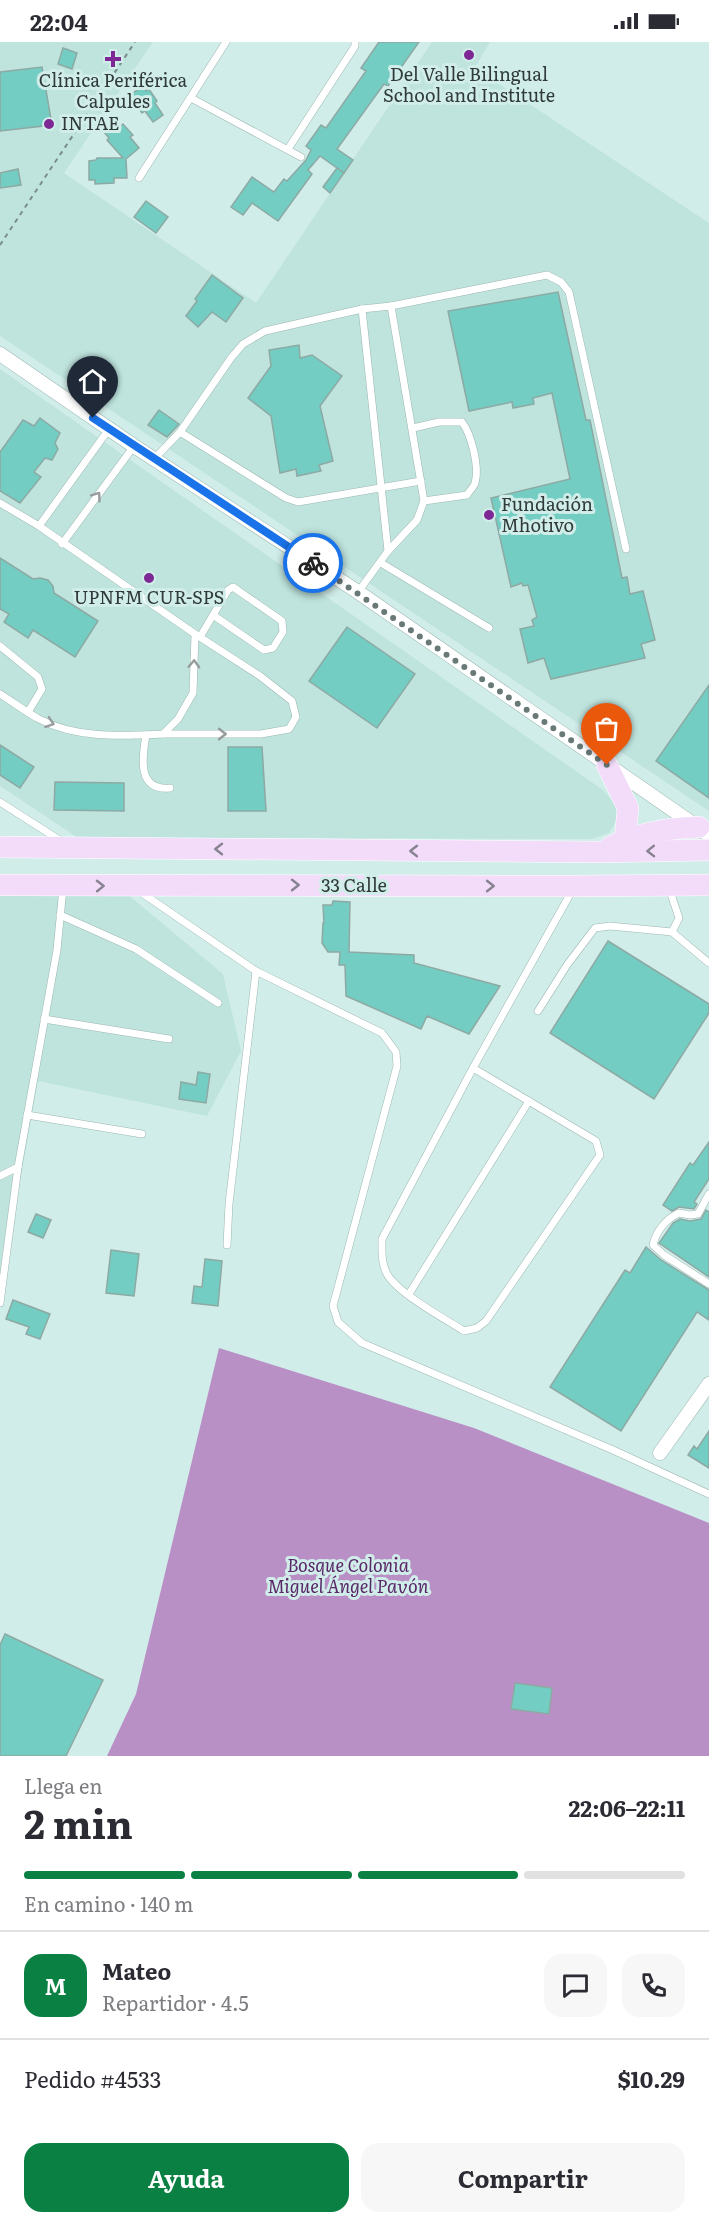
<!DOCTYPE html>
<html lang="es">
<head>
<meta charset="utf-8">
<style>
  :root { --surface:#fff; --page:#f7f7f7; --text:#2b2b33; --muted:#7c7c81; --line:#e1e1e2; --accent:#0b8043 }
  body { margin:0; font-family:Literata,serif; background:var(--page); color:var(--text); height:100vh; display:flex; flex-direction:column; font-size:22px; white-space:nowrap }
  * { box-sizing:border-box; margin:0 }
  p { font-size:20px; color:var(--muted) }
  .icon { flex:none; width:33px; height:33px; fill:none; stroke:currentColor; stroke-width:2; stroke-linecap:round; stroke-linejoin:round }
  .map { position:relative; height:1714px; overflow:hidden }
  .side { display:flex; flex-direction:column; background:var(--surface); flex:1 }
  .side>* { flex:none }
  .pin { position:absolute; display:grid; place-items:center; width:51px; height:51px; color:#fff; margin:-62px -26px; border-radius:50% 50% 50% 0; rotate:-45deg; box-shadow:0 0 6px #0007 }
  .pin .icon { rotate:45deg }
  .courier { position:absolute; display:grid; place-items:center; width:60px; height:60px; margin:-30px; border:4px solid #1a73e8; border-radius:50%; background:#fff; color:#222; box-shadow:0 2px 8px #0007 }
  .summary em { font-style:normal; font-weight:700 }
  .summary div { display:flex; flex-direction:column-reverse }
  .summary { display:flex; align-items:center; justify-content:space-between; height:102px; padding:0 24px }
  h1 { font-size:39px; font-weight:700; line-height:45px }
  .bar { display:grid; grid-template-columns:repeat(4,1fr); gap:9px 6px; align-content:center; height:72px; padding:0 24px }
  .bar i { height:8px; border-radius:4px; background:var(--line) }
  .bar .selected { background:var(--accent) }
  .bar p { grid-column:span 4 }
  .line { display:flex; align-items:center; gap:15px; padding:0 24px; border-top:2px solid var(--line) }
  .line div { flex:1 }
  .round { display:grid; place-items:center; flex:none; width:63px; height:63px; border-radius:18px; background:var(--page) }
  .button { display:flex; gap:12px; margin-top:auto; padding:12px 24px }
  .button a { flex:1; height:69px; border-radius:18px; background:var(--accent); color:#fff; font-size:24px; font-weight:700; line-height:69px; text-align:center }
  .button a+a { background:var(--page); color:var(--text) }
  .status { display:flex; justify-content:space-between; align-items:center; height:42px; padding:0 30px; background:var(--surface); direction:ltr }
  .status svg { height:16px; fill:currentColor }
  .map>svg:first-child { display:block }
  .built { fill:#bfe4de }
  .forest { fill:#b990c6 }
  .building { fill:#73cdc2; stroke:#8ea9a4; stroke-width:1.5 }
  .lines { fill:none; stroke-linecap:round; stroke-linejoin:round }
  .service-casing { stroke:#9cb7b2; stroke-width:8 }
  .minor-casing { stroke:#9cb7b2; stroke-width:15 }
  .primary-casing { stroke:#fff; stroke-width:22 }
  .path { stroke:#7a8d8b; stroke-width:2; stroke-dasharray:4.5 4.5; stroke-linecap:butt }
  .service { stroke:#fff; stroke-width:7 }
  .minor { stroke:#fff; stroke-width:14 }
  .primary { stroke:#f3dcfa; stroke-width:21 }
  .oneway { stroke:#979c9c }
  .oneway2 { stroke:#878390 }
  .done { stroke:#687977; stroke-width:6; stroke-dasharray:0 10.8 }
  .route { stroke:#1a73e8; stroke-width:8 }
  .poi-dot { fill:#7e2896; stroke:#d1ede9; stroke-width:2 }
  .labels { text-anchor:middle; stroke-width:6; stroke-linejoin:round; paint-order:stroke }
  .poi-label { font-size:18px; fill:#2f3a39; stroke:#d1ede9 }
  .street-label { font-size:18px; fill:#2f3a39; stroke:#d1ede9 }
  .park-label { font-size:18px; font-style:italic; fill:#592768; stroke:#d1ede9 }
</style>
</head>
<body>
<div class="status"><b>22:04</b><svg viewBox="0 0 49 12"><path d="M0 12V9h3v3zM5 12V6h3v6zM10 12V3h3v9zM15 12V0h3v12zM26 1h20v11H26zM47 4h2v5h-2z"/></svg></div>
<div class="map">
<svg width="709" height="1714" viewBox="0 0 709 1714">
  <rect width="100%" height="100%" fill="#d1ede9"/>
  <g class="built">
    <path d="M0,0H153L64,131L256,261L432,0H490L475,26L709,181V769L0,294Z"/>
    <path d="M0,327L603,748L617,764L616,779L609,791L592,797L78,796L0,744Z"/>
    <path d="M114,841L223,932L241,1009L207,1074L38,1039L0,1252V846Z"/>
  </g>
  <path class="forest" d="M219,1306L474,1386L709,1481V1714H107L136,1652Z"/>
  <g class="building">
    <path d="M379,0H419L388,44L384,42L337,107L353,118L344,131L320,114L308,128L312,132L278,179L252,161L243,173L231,165L252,135L274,150L284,137L287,139L306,118L311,108L306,104L321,83L326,86L366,29L361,26Z"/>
    <path d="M63,6L77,11L72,27L58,22Z"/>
    <path d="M42,25L52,83L0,89V30Z"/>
    <path d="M143,44L146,49L149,47L157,59L155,61L163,73L153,80L145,69L142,71L130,53Z"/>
    <path d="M113,81L118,87L123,82L133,93L130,95L139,106L126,117L127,136H114V141L95,142V138H89V119L96,118L97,116H123L107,98L109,96L104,90Z"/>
    <path d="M337,126L344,131L330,151L323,145Z"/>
    <path d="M18,127L21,143L0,146V131Z"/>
    <path d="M146,159L168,175L156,191L134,175Z"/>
    <path d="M212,233L243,256L226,280L212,270L198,285L186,274L197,259L195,257Z"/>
    <path d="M558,250L586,378H590L622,536L627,535L630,552L643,549L655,598L641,602L645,616L551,637L544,616L528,621L520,587L534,584L532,578L537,575L528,543L523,544L522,541L511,545L491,456L570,437L552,351L533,356L534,362L513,366L512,360L469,369L448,269Z"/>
    <path d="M299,303L300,316L312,313L342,334L320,364L333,419L319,423L321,429L297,434L296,427L280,431L271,374L248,356L271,324L269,308Z"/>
    <path d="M159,368L179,382L167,395L148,383Z"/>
    <path d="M40,376L60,391L55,401L58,407L52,418L45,416L34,430L41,435L20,461L0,449V410L23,378L34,384Z"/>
    <path d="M0,516L33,537L40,536L48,538L53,544L54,551L98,579L75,615L33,588L28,596L4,580L9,572L0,567Z"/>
    <path d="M347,585L415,632L377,686L309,639Z"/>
    <path d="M709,643V756L656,719Z"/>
    <path d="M0,703L34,725L20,746L0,733Z"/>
    <path d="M228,705H262L266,769H228Z"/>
    <path d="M55,740L124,741V769L54,768Z"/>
    <path d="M333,859L350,860L349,910L414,913V921L500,944L469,992L427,974L421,987L346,954L345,923H339L340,910H328L322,901L323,881H324L323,863H332Z"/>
    <path d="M608,899L709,962V971L654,1057L550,991Z"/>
    <path d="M198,1030L210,1032L206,1061L179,1057L181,1040L196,1043Z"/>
    <path d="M709,1100V1137L694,1160L697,1162L694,1167L679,1165L672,1169L663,1163L690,1121L693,1123Z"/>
    <path d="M706,1168L709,1170V1235L659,1201L673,1181L680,1177L690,1179L701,1177Z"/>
    <path d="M36,1172L51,1178L43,1196L28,1190Z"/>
    <path d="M646,1205L661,1218L709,1248V1278L697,1270L621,1389L550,1345L625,1228L630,1231Z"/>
    <path d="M111,1208L139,1212L134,1254L106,1251Z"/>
    <path d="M205,1217L222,1219L218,1264L192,1261L194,1244L202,1245Z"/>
    <path d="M13,1258L50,1272L40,1297L26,1292L29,1285L6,1277Z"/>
    <path d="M709,1389V1426L688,1413L694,1404L697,1407Z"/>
    <path d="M5,1592L103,1638L66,1714H0V1603Z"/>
    <path d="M515,1641L552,1646L549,1672L511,1667Z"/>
  </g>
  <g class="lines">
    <g class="service-casing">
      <g id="service">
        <path d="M191,56L301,115"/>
        <path d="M288,107L355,4V0"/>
        <path d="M139,136L226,0"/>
        <path d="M391,264L547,233L561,240L569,250L626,507"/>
        <path d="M362,267L388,509"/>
        <path d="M413,386L439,380H462C471,392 480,425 475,441C474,445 469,449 467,453L424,459"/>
        <path d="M180,390L286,456L298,460L421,439"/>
        <path d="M154,417L180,390L231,316L243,302L265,289L362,267L391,264L424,459L417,478L388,509L358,550"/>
        <path d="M0,461L39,484L195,592L193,651L178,677L163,692C122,694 77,697 39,677C26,670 13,660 0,652"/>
        <path d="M39,484L109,387"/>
        <path d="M62,502L134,404"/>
        <path d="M381,521L489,586"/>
        <path d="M200,595L228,548L233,545L282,579L283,590L273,606L264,608L213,573"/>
        <path d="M0,604L38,635L42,647L28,670"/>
        <path d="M163,692H261L289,687L296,675L292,659L260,634L195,592"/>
        <path d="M146,693C142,716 137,749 170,746"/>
        <path d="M0,760L61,799"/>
        <path d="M139,849L256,929L382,991L396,1010L397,1024L333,1264L338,1280L362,1301L613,1408L709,1452"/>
        <path d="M60,873L136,907L218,961"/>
        <path d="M672,890L709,921"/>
        <path d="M538,969L567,923L595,886L610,884L672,890L679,876L669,846"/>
        <path d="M44,977L169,997"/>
        <path d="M473,1026L596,1099L600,1113L486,1279L477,1286L464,1289C444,1276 395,1250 386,1230C381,1219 382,1208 382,1197L473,1026L573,847"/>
        <path d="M27,1073L142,1092"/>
        <path d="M0,1134L18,1125"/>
        <path d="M709,1152L698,1172L690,1173L679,1171C666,1177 656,1189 653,1203L664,1213L709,1242"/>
        <path d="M227,1203L229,1162L256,929"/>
        <path d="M409,1252L529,1059"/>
        <path d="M0,1261L18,1125L57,908L63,846"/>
      </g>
    </g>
    <g class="minor-casing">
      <g id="minor">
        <path d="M0,312L134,404L358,550L709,793"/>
        <path d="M660,1411L709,1342"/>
      </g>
    </g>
    <g class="primary-casing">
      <g id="primary">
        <path d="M607,723L628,766L625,798"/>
        <path d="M0,805L600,810L709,808"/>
        <path d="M610,805C638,791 667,786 699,785"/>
        <path d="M0,843L575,844L709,843"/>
      </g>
    </g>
    <path class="path" d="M0,203L135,0"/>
    <use href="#service" class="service"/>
    <use href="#minor" class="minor"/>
    <use href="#primary" class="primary"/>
  </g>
  <defs><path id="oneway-chevron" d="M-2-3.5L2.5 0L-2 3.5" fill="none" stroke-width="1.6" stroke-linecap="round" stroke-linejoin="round" transform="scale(1.5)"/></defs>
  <g class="oneway">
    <use href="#oneway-chevron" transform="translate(97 454) rotate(-54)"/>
    <use href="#oneway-chevron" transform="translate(194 622) rotate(-88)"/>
    <use href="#oneway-chevron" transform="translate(50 681) rotate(19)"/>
    <use href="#oneway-chevron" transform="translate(222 692)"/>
  </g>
  <g class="oneway2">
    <use href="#oneway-chevron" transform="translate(219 807) rotate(-180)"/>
    <use href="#oneway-chevron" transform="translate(414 809) rotate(-180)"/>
    <use href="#oneway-chevron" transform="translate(651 809) rotate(179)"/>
    <use href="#oneway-chevron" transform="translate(295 843)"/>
    <use href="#oneway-chevron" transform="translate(100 844) rotate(-1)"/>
    <use href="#oneway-chevron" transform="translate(490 844)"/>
  </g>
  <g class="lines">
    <path class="done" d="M313,521L607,723"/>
    <path class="route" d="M93,376L313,521"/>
  </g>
  <g class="poi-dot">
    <circle cx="469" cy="13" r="6"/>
    <path d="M110 8h6v6h6v6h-6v6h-6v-6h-6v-6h6z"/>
    <circle cx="49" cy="82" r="6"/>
    <circle cx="489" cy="473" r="6"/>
    <circle cx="149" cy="536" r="6"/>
  </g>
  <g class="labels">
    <g class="poi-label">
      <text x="469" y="39">Del Valle Bilingual<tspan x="469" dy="21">School and Institute</tspan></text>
      <text x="113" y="45">Clínica Periférica<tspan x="113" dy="21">Calpules</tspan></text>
      <text x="61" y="88" text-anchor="start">INTAE</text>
      <text x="501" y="469" text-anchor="start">Fundación<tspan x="501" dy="21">Mhotivo</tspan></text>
      <text x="149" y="562">UPNFM CUR-SPS</text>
    </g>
    <g class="street-label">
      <text x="354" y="850">33 Calle</text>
    </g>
    <g class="park-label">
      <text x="348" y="1530">Bosque Colonia<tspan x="348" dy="21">Miguel Ángel Pavón</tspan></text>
    </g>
  </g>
</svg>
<div class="pin" style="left:607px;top:723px;background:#ea580c"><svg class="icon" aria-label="bag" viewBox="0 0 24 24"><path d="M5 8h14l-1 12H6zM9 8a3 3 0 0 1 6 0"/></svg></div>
<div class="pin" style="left:93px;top:376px;background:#1f2937"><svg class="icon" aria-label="home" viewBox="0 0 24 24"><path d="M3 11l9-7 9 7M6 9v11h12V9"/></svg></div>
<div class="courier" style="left:313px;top:521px"><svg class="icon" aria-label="bike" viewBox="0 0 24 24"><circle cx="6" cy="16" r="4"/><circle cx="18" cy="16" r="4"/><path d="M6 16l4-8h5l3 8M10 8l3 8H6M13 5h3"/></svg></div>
</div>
<section class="side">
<div class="summary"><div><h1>2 min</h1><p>Llega en</p></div><em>22:06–22:11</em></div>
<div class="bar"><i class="selected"></i><i class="selected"></i><i class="selected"></i><i></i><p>En camino · 140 m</p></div>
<div class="line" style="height:108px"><b class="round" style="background:var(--accent);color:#fff">M</b><div><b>Mateo</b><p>Repartidor · 4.5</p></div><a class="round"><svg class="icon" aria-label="chat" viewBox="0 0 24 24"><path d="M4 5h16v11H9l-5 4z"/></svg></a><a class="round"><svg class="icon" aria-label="phone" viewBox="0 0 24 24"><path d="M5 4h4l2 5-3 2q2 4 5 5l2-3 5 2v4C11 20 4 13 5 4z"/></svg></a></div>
<div class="line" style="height:78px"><div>Pedido #4533</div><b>$10.29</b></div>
<div class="button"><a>Ayuda</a><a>Compartir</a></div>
</section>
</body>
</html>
